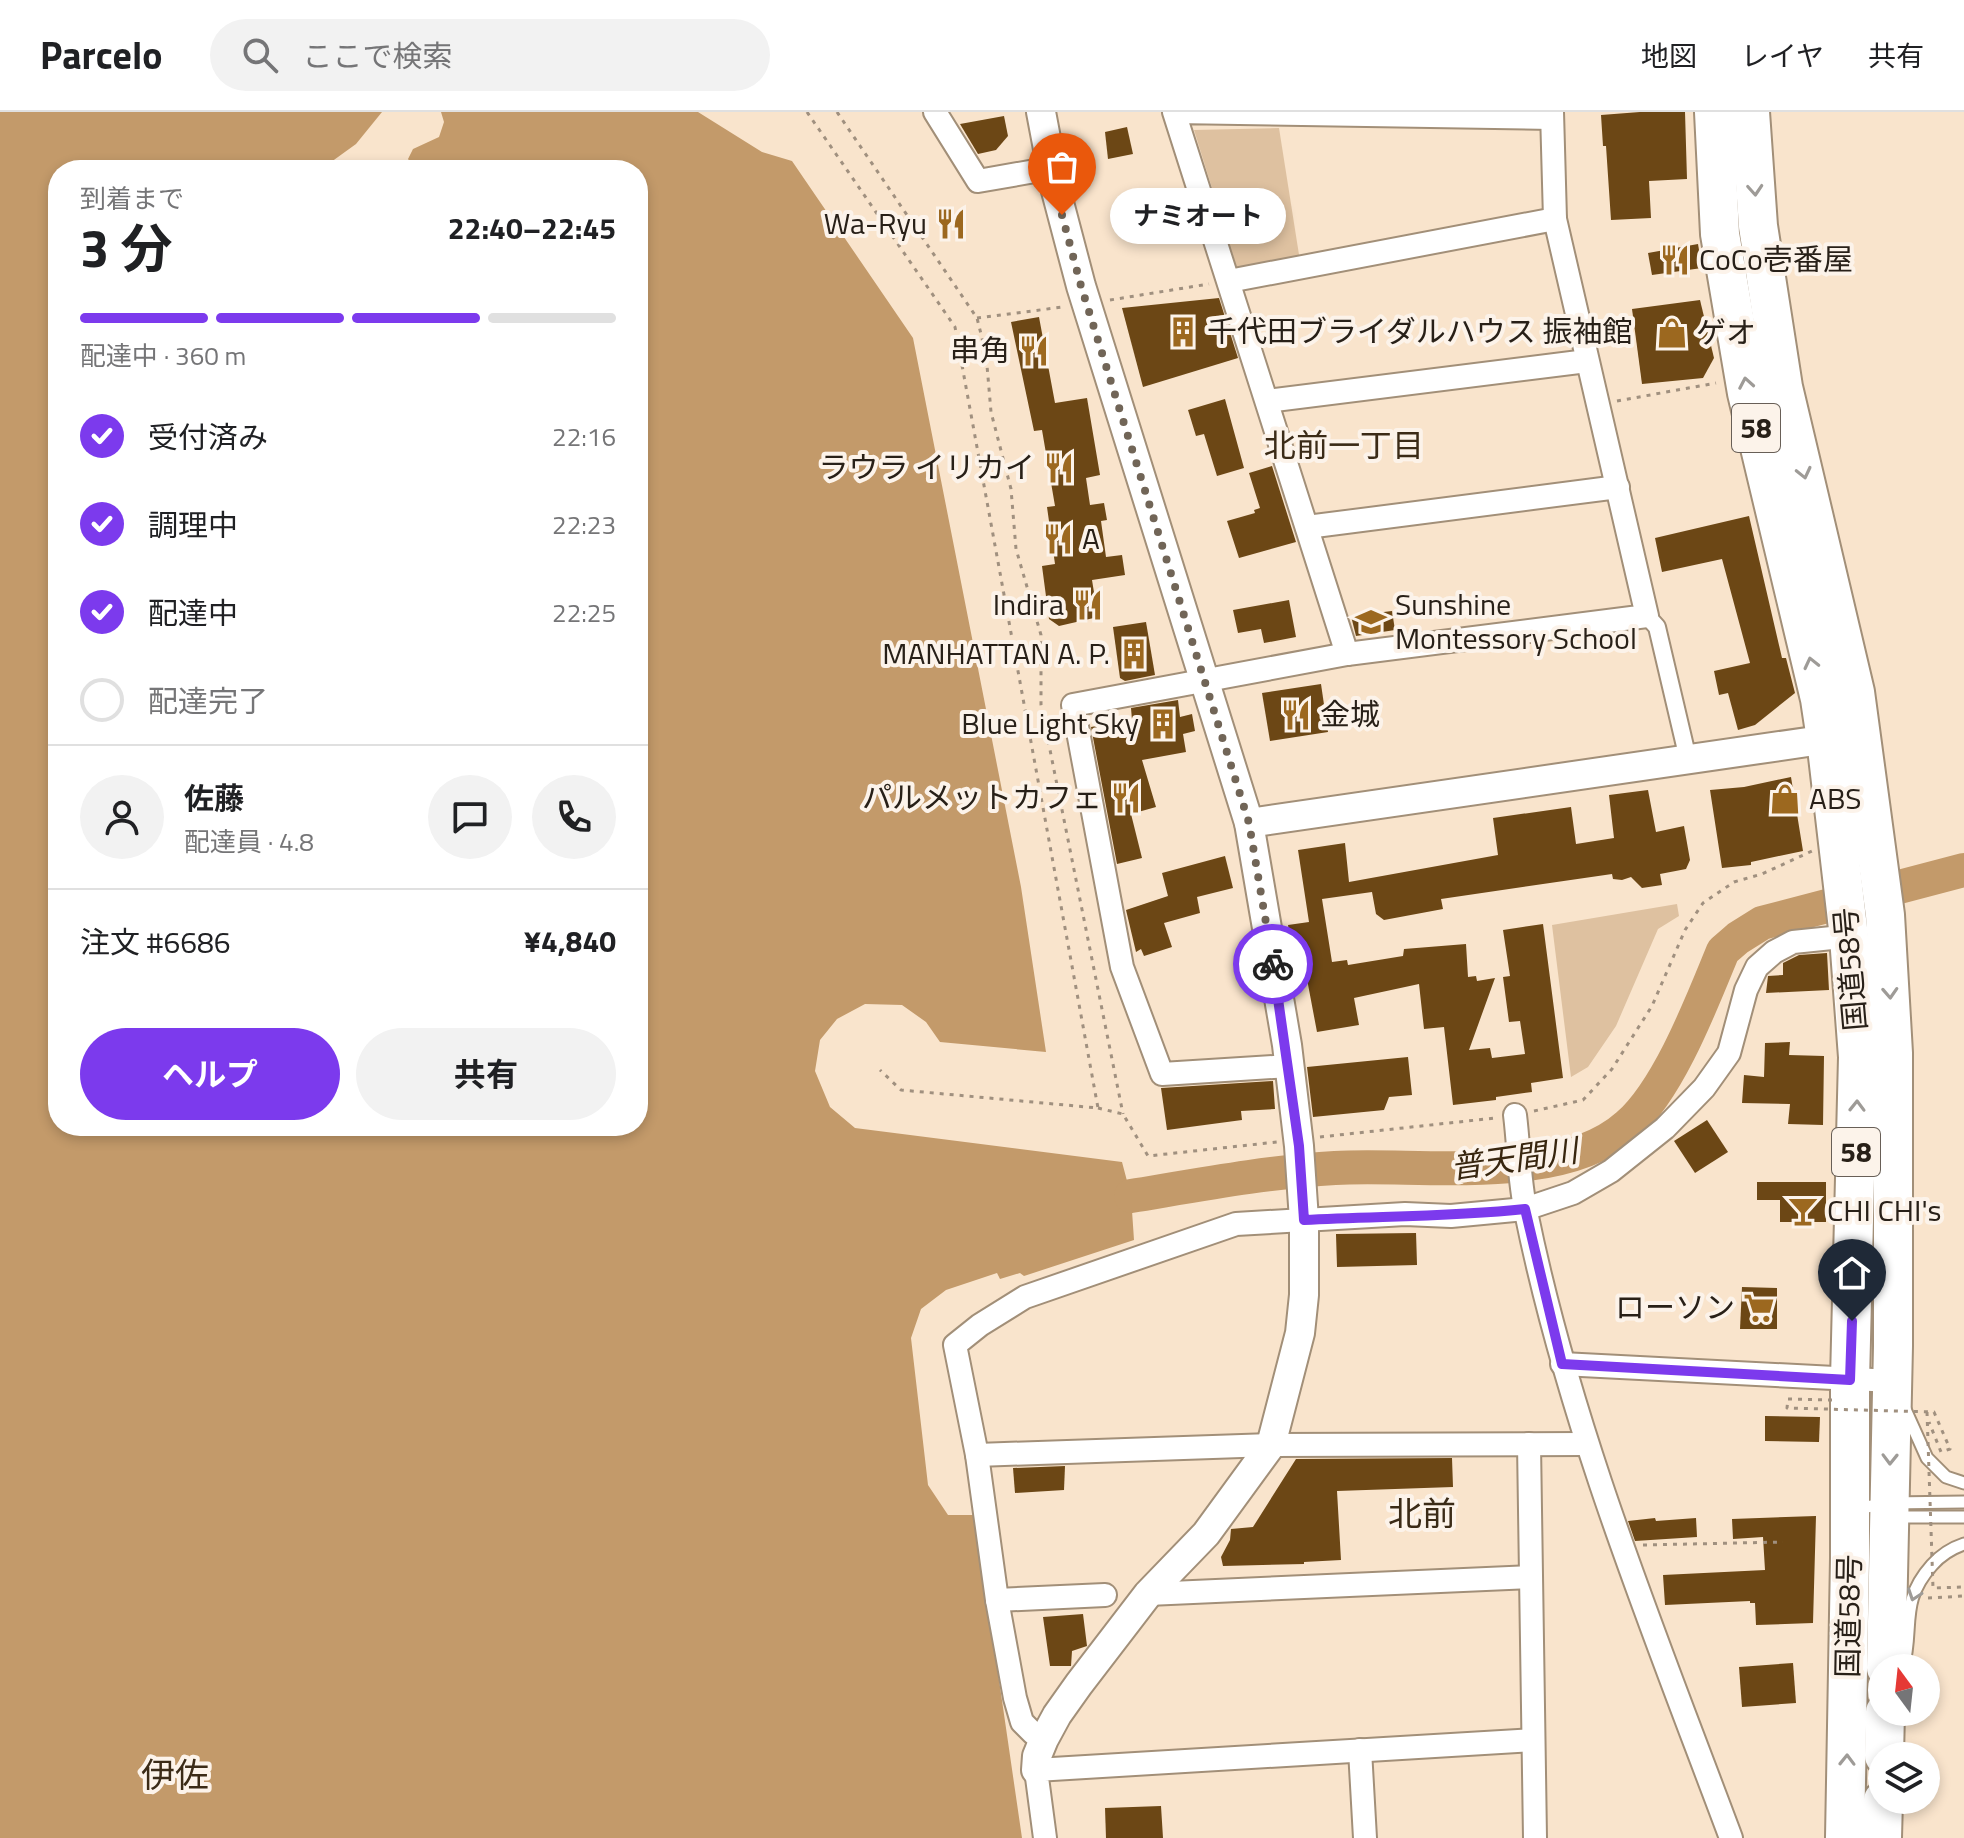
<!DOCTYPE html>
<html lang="ja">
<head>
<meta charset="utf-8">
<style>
  :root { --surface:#fff; --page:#f2f2f2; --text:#202124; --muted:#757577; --line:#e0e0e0; --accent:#7c3aed }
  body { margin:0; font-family:"Titillium Web","Noto Sans JP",sans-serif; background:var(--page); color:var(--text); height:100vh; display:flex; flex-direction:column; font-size:30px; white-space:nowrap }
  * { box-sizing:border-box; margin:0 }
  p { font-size:26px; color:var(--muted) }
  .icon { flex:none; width:44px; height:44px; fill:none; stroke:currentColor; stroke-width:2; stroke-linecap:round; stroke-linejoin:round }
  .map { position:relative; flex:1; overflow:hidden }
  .panel { position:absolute; left:48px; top:48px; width:600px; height:976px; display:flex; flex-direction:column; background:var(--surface); border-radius:32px; box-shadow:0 4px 12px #0003 }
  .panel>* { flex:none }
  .needle { width:52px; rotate:345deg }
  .controls { position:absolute; left:1868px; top:1542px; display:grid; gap:16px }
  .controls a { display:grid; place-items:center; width:72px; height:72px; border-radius:50%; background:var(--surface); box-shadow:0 4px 12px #0003; font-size:40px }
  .pin { position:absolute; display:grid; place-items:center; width:68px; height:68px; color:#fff; margin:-82px -34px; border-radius:50% 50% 50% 0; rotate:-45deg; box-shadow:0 0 8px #0007 }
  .pin .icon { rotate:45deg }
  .courier { position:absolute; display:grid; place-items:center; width:80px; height:80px; margin:-40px; border:6px solid #7c3aed; border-radius:50%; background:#fff; color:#222; box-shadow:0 2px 10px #0007 }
  .bubble { position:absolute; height:56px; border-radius:28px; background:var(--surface); box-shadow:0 4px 12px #0003; font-size:26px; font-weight:700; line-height:56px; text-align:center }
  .headline em { font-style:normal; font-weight:700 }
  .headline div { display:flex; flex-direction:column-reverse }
  .headline { display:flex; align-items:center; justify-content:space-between; height:136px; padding:0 32px }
  h1 { font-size:52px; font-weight:700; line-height:60px }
  .bar { display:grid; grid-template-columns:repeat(4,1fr); gap:12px 8px; align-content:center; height:96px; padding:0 32px }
  .bar i { height:10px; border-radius:6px; background:var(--line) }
  .bar .on { background:var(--accent) }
  .bar p { grid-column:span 4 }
  .line { display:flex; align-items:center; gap:20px; padding:0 32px; border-top:2px solid var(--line) }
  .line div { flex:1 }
  .round { display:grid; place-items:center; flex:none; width:84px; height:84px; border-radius:42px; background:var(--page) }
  ol { padding:0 32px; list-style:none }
  li { display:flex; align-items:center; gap:24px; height:88px }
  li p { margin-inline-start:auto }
  li .icon { padding:8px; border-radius:50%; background:var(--accent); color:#fff; stroke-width:4 }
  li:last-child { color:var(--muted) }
  li i { width:44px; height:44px; border:4px solid var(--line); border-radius:50% }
  .cta { display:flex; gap:16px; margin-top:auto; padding:16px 32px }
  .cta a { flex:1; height:92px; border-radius:48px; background:var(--accent); color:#fff; font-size:32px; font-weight:700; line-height:92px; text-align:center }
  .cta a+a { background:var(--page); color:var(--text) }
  header { display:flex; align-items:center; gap:48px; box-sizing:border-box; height:112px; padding:0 40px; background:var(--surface); border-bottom:2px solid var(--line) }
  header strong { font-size:38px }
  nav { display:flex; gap:44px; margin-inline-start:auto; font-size:28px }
  .search { width:560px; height:72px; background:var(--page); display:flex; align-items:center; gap:20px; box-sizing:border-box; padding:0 28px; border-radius:44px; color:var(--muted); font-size:30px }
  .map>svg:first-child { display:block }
  .green { fill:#dec1a0 }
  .water { fill:#c39a6a }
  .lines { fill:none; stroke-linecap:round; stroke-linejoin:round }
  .river { stroke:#c39a6a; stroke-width:34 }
  .building { fill:#6c4715 }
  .service-casing { stroke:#a28f78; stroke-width:15 }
  .pedestrian-casing { stroke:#a28f78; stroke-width:20 }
  .minor-casing { stroke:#a28f78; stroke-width:26 }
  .tertiary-casing { stroke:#a28f78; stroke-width:32 }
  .trunk-casing { stroke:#a28f78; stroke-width:42 }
  .path { stroke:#a0907f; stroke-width:3; stroke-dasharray:4 6; stroke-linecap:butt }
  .service { stroke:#fff; stroke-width:11 }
  .pedestrian { stroke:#fff; stroke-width:16 }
  .minor { stroke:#fff; stroke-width:22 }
  .tertiary { stroke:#fff; stroke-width:28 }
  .trunk { stroke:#fff; stroke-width:38 }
  .path-bridge { stroke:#a0907f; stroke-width:3; stroke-dasharray:4 6; stroke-linecap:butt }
  .oneway { stroke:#9e9b97 }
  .done { stroke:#716557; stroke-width:8; stroke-dasharray:0 14.4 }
  .route { stroke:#7c3aed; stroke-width:10 }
  .labels { text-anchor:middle; stroke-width:8; stroke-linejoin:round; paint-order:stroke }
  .shield { fill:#fcf3ea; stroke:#685f57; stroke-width:2 }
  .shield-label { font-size:28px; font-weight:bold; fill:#282018 }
  .poi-label { font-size:30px; fill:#282018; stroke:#fcf3ea; text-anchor:end }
  .street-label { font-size:30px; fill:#282018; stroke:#fcf3ea }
  .neighbourhood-label { font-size:32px; fill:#3b2b17; stroke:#fcf3ea }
  .water-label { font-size:32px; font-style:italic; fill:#38260f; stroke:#fcf3ea }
  .quarter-label { font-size:34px; fill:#3b2b17; stroke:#fcf3ea }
</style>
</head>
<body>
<header>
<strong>Parcelo</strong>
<div class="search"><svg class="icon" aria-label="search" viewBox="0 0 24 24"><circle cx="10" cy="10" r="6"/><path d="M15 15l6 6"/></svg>ここで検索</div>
<nav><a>地図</a><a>レイヤ</a><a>共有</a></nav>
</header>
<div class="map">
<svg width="1964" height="1726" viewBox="0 0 1964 1726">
  <rect width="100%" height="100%" fill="#f9e4cc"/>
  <g class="green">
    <path d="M1279,16L1300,149L1238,160L1194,18Z"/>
    <path d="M1677,792L1679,804L1658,817L1616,914L1588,955L1571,965L1552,813Z"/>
  </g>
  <path class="water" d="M0,0H382L356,32L320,58H204V55H192V58H58V1014H638V58H416L408,47L413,37L439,25L444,10L441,0H698L762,40L792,49L913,226L1021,775L1046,940L940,930L926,910L902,893L865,892L837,907L820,928L815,959L830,995L855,1016L1122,1050L1131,1084L1134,1128L1024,1164L1020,1161L1000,1167L997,1161L946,1178L921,1197L911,1226L928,1373L948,1403H975L1022,1726H0Z"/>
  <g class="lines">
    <path class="river" d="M1131,1084C1198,1073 1267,1060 1335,1056C1419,1051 1560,1074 1628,1013C1669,977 1702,890 1723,839L1738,826L1762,811L1964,758"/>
  </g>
  <g class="building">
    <path d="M1640,0H1685L1687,67L1649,69L1651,106L1611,108L1606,34H1603L1601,3Z"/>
    <path d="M1004,4L1008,24L996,38L978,42L960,12Z"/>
    <path d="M1127,15L1133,42L1108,47L1105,20Z"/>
    <path d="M1698,132L1702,156L1652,163L1648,141Z"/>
    <path d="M1219,186L1238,246L1143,275L1122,196Z"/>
    <path d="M1700,188L1714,246L1703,266L1642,272L1632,197Z"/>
    <path d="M1039,205L1055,291L1087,286L1100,363L1086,366L1090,393L1104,391L1107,408L1101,409L1106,445L1122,443L1125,463L1092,468L1098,505L1059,514L1049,507L1042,454L1055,452L1047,395L1055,394L1042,318L1034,319L1011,210Z"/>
    <path d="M1225,287L1244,356L1217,364L1204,322L1196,324L1188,298Z"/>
    <path d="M1272,354L1296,430L1239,446L1227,409L1255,401L1254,398L1260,396L1249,361Z"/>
    <path d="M1749,404L1782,546H1786L1795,581L1755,613L1738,618L1728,581L1719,583L1714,559L1750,551L1722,447L1662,460L1655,426Z"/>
    <path d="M1289,488L1296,525L1264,531L1261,517L1238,521L1233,498Z"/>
    <path d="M1392,499L1395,518L1356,524L1351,504Z"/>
    <path d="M1146,510L1155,563L1125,569L1120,566L1113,515Z"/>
    <path d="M1321,572L1328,620L1270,629L1262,581Z"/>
    <path d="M1178,588L1180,605L1192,602L1195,619L1183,622L1186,640L1142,648L1156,695L1131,702L1142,746L1117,752L1091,615L1132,608L1131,596Z"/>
    <path d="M1791,665L1803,739L1751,750V753L1722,756L1710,678L1744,675Z"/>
    <path d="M1648,678L1656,720L1684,714L1690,748L1686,757L1660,762L1662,773L1642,776L1631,765L1622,768L1613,767L1612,762L1441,787L1443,797L1384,808L1376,802L1372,780L1322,787L1332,850L1347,848L1348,853L1403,844L1404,837L1466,832L1468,865L1476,864L1477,869L1495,866L1469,938L1490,936L1492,946L1525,942L1520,909L1509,910L1503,865L1510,864L1503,818L1543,812L1563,966L1531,971L1532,980L1496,985V988L1453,993L1444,915L1424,917L1419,872L1354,886L1359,913L1317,920L1303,846L1294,847L1288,813L1309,810L1298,738L1345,731L1349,770L1498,743L1493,706L1571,695L1576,732L1614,726L1609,683Z"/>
    <path d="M1225,744L1233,776L1197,785L1200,801L1164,811L1172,835L1144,844L1141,837L1136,840L1126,798L1168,784L1162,761Z"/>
    <path d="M1827,841L1829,878L1766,881L1768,864L1783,863V851L1799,843Z"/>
    <path d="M1790,930L1789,943L1824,944L1823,1013L1788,1012L1790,992L1742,991L1744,963L1764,965L1765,931Z"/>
    <path d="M1408,945L1412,983L1389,985L1384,998L1313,1005L1307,955Z"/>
    <path d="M1273,969L1275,997L1241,999L1242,1008L1167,1018L1161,976Z"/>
    <path d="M1707,1008L1728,1040L1695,1061L1674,1029Z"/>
    <path d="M1757,1070H1826V1110H1780V1088H1757Z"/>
    <path d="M1416,1121L1417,1153L1337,1155L1336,1122Z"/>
    <path d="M1742,1175L1777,1176V1217H1740Z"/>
    <path d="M1765,1304L1820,1305L1819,1330L1765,1329Z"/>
    <path d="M1452,1346L1453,1375L1337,1379L1341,1448L1304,1450V1452L1223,1454L1221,1445L1230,1428L1231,1417L1253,1415L1296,1347Z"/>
    <path d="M1065,1354L1064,1378L1015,1381L1013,1356Z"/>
    <path d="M1816,1404L1813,1511L1756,1513L1755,1491H1750V1489L1665,1493L1663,1463L1765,1458L1763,1425L1733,1427L1732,1407Z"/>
    <path d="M1655,1406L1656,1409L1696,1406L1697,1425L1635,1429L1628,1409Z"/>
    <path d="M1083,1502L1087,1534L1072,1539L1071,1554H1050L1043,1505Z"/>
    <path d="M1793,1551L1796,1591L1742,1595L1739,1555Z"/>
    <path d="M1161,1694L1163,1726H1106L1105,1696Z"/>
  </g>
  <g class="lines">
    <g class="service-casing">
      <g id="service">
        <path d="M1904,1295L1927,1346L1946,1365L1964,1371"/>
        <path d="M1855,1397L1889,1391L1964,1390"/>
        <path d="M1897,1405H1964"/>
        <path d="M1903,1556C1914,1514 1899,1490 1932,1453C1940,1444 1952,1436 1964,1432"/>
      </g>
    </g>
    <g class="pedestrian-casing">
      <path id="pedestrian" d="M1647,504L1657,515L1688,647"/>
    </g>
    <g class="minor-casing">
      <g id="minor">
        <path d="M935,0L978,69L1052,56"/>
        <path d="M1229,169L1555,107"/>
        <path d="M1267,289L1587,249"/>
        <path d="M1307,415L1618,375"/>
        <path d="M1347,542L1174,0L1552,6"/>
        <path d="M1289,954L1162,962L1122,855L1073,593L1347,542L1647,504L1555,107L1552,0"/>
        <path d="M1515,1003C1519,1035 1519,1069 1526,1100C1570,1316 1654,1520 1731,1726"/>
        <path d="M1562,1252L1892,1269"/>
        <path d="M1529,1332L1535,1726"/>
        <path d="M977,1343L1271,1333L1586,1332"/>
        <path d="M1148,1482L1530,1465"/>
        <path d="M997,1488L1105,1483"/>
        <path d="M1044,1627L1033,1621L1022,1610L1015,1586L997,1488L977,1343L955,1233L980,1213L1025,1185L1236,1112L1405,1102L1451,1104L1525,1097L1573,1081L1611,1059L1665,1016L1704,976L1729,941L1746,878L1757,855L1774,840L1793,830L1832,826"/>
        <path d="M1360,1638L1365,1726"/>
        <path d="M1045,1726L1036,1658L1533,1628"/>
      </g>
    </g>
    <g class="tertiary-casing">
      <g id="tertiary">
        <path d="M1249,711L1842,625"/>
        <path d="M1036,1658L1037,1644L1044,1627L1057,1603L1079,1572L1148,1482L1206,1422L1271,1333L1300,1221L1304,1183V1108L1299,1034L1287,933L1249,711L1081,174L1056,79L1041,0"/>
      </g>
    </g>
    <g class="trunk-casing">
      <g id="trunk">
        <path d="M1714,0L1720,122L1747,281L1820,587L1826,627L1849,825L1858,945L1850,1268V1446L1845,1726"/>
        <path d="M1750,0L1758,114L1783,275L1855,580L1885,803L1893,941V1234L1886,1556"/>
        <path d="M1884,1644L1885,1600"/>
        <path d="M1882,1726L1883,1688"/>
      </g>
    </g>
    <g class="path">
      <path d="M807,0L955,215L1098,996L901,978L880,958"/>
      <path d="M837,0L977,206L986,242L991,300L1011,377L1016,437L1041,523V593L1123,1002"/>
      <path d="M1110,188L1209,172"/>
      <path d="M977,206L1063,195"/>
      <path d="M1617,289L1716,271"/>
      <path d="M1098,996L1123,1002L1148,1044L1277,1030"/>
      <path d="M1534,999L1583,988L1612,957L1652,894L1685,818L1703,791L1734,770L1762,762L1812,739"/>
      <path d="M1320,1025L1495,1006"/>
      <path d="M1643,1433L1783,1430"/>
      <path d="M1928,1486L1964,1484"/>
    </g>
    <use href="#service" class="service"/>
    <use href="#pedestrian" class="pedestrian"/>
    <use href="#minor" class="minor"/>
    <use href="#tertiary" class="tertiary"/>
    <use href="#trunk" class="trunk"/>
    <g class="path-bridge">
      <path d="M1832,1288L1788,1287L1787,1296L1934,1300L1950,1337L1941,1340L1929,1310"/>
      <path d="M1927,1300L1933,1476L1964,1475"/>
    </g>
  </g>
  <defs><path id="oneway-chevron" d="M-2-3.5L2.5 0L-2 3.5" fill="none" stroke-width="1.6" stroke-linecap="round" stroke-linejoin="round" transform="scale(2)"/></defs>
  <g class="oneway">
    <use href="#oneway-chevron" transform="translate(1755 78) rotate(86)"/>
    <use href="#oneway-chevron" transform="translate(1746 271) rotate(-100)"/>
    <use href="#oneway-chevron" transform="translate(1804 361) rotate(77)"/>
    <use href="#oneway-chevron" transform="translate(1811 551) rotate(-103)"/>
    <use href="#oneway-chevron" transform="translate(1890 881) rotate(87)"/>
    <use href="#oneway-chevron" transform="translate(1857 994) rotate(-89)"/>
    <use href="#oneway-chevron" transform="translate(1890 1347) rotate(91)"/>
    <use href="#oneway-chevron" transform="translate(1914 1483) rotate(109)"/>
    <use href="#oneway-chevron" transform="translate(1847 1648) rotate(-89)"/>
  </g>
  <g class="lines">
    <path class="done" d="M1062,103L1081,174L1249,711L1273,852"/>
    <path class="route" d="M1273,852L1299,1034L1304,1108C1378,1104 1451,1105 1525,1097L1562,1252L1850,1268L1852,1209"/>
  </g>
  <defs>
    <g id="restaurant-bare" transform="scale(2.4)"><path d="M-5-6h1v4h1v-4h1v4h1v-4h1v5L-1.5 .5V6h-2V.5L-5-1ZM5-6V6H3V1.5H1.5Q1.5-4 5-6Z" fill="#9c681f" stroke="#fcf3ea" stroke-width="2.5" paint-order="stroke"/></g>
    <g id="building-bare" transform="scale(2.4)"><path d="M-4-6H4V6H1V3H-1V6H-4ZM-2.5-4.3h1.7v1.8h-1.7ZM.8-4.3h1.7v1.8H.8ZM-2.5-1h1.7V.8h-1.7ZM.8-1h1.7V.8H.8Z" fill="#9c681f" stroke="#fcf3ea" stroke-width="2.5" paint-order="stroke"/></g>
    <g id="shop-bare" transform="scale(2.4)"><path d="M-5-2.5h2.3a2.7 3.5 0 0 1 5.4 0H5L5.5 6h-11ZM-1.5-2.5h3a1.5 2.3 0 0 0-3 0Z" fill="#9c681f" stroke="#fcf3ea" stroke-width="2.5" paint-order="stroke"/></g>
    <g id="school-bare" transform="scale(2.4)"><path d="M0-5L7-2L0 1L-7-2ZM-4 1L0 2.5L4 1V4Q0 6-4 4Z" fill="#9c681f" stroke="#fcf3ea" stroke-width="2.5" paint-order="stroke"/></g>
    <g id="bar-bare" transform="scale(2.4)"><path d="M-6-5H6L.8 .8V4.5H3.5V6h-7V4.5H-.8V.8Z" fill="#9c681f" stroke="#fcf3ea" stroke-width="2.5" paint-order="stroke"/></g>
    <g id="supermarket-bare" transform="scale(2.4)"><path d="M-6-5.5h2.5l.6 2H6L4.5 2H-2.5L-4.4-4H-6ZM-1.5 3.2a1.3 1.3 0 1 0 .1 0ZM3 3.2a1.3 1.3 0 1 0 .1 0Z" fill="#9c681f" stroke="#fcf3ea" stroke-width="2.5" paint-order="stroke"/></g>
  </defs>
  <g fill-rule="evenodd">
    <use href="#restaurant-bare" x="951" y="112"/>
    <use href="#restaurant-bare" x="1675" y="148"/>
    <use href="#building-bare" x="1183" y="220"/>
    <use href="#shop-bare" x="1672" y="221"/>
    <use href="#restaurant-bare" x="1034" y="239"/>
    <use href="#restaurant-bare" x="1059" y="356"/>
    <use href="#restaurant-bare" x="1058" y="427"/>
    <use href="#restaurant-bare" x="1088" y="493"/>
    <use href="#school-bare" x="1371" y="510"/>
    <use href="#building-bare" x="1134" y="542"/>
    <use href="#restaurant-bare" x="1296" y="603"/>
    <use href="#building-bare" x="1163" y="612"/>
    <use href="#restaurant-bare" x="1126" y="686"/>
    <use href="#shop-bare" x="1785" y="687"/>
    <use href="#bar-bare" x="1803" y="1099"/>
    <use href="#supermarket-bare" x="1759" y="1196"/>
  </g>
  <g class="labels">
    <g class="shield">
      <rect x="1732" y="292" width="48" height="48" rx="6"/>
      <rect x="1832" y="1016" width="48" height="48" rx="6"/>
    </g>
    <g class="shield-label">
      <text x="1756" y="326">58</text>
      <text x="1856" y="1050">58</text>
    </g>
    <g class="poi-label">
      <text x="927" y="122">Wa-Ryu</text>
      <text x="1699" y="158" text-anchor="start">CoCo壱番屋</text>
      <text x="1207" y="230" text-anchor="start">千代田ブライダルハウス 振袖館</text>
      <text x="1696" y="231" text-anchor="start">ゲオ</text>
      <text x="1010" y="249">串角</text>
      <text x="1035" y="366">ラウラ イリカイ</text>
      <text x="1082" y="437" text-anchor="start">A</text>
      <text x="1064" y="503">Indira</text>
      <text x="1395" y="503" text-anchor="start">Sunshine<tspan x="1395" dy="34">Montessory School</tspan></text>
      <text x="1110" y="552">MANHATTAN A. P.</text>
      <text x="1320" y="613" text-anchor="start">金城</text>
      <text x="1139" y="622">Blue Light Sky</text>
      <text x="1102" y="696">パルメットカフェ</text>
      <text x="1809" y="697" text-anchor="start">ABS</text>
      <text x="1827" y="1109" text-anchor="start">CHI CHI's</text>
      <text x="1735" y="1206">ローソン</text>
    </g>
    <g class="street-label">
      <text transform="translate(1851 857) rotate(-95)" y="10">国道58号</text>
      <text transform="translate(1849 1504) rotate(-89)" y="10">国道58号</text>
    </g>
    <g class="neighbourhood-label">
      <text x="1344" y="345">北前一丁目</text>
    </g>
    <g class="water-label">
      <text transform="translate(1514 1047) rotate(-8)" y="11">普天間川</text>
    </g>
    <g class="quarter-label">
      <text x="1422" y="1414">北前</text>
      <text x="175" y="1675">伊佐</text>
    </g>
  </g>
</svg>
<div class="controls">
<a><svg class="needle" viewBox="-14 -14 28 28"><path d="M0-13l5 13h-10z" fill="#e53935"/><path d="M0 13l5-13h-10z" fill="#757577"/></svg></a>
<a><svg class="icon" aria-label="layers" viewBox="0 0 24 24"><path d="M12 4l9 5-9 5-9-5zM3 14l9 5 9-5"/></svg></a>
</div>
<div class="pin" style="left:1062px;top:103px;background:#ea580c"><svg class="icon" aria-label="bag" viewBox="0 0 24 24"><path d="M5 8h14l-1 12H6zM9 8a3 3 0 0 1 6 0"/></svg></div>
<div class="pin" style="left:1852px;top:1209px;background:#1f2937"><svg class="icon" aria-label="home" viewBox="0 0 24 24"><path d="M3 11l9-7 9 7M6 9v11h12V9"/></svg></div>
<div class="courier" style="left:1273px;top:852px"><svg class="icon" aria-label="bike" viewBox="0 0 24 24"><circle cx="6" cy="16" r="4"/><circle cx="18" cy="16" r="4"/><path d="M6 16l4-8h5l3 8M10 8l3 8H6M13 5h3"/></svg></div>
<div class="bubble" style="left:1110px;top:76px;width:176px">ナミオート</div>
<section class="panel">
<div class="headline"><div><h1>3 分</h1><p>到着まで</p></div><em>22:40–22:45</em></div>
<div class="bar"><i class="on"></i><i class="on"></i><i class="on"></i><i></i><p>配達中 · 360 m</p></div>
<ol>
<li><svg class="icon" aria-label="check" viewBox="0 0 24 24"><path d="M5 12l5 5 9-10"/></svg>受付済み<p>22:16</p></li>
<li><svg class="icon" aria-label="check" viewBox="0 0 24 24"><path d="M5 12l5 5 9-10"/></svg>調理中<p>22:23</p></li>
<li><svg class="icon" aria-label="check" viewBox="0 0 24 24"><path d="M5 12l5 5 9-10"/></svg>配達中<p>22:25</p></li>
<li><i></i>配達完了</li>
</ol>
<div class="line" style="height:144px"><a class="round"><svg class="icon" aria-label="person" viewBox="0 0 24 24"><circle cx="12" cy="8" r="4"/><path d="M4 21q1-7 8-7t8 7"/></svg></a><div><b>佐藤</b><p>配達員 · 4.8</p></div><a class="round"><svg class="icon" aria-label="chat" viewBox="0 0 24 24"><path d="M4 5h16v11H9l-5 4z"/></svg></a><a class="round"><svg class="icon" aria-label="phone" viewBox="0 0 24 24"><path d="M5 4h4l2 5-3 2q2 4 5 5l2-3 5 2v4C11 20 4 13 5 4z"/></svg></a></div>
<div class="line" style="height:104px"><div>注文 #6686</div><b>¥4,840</b></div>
<div class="cta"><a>ヘルプ</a><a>共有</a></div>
</section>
</div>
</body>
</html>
